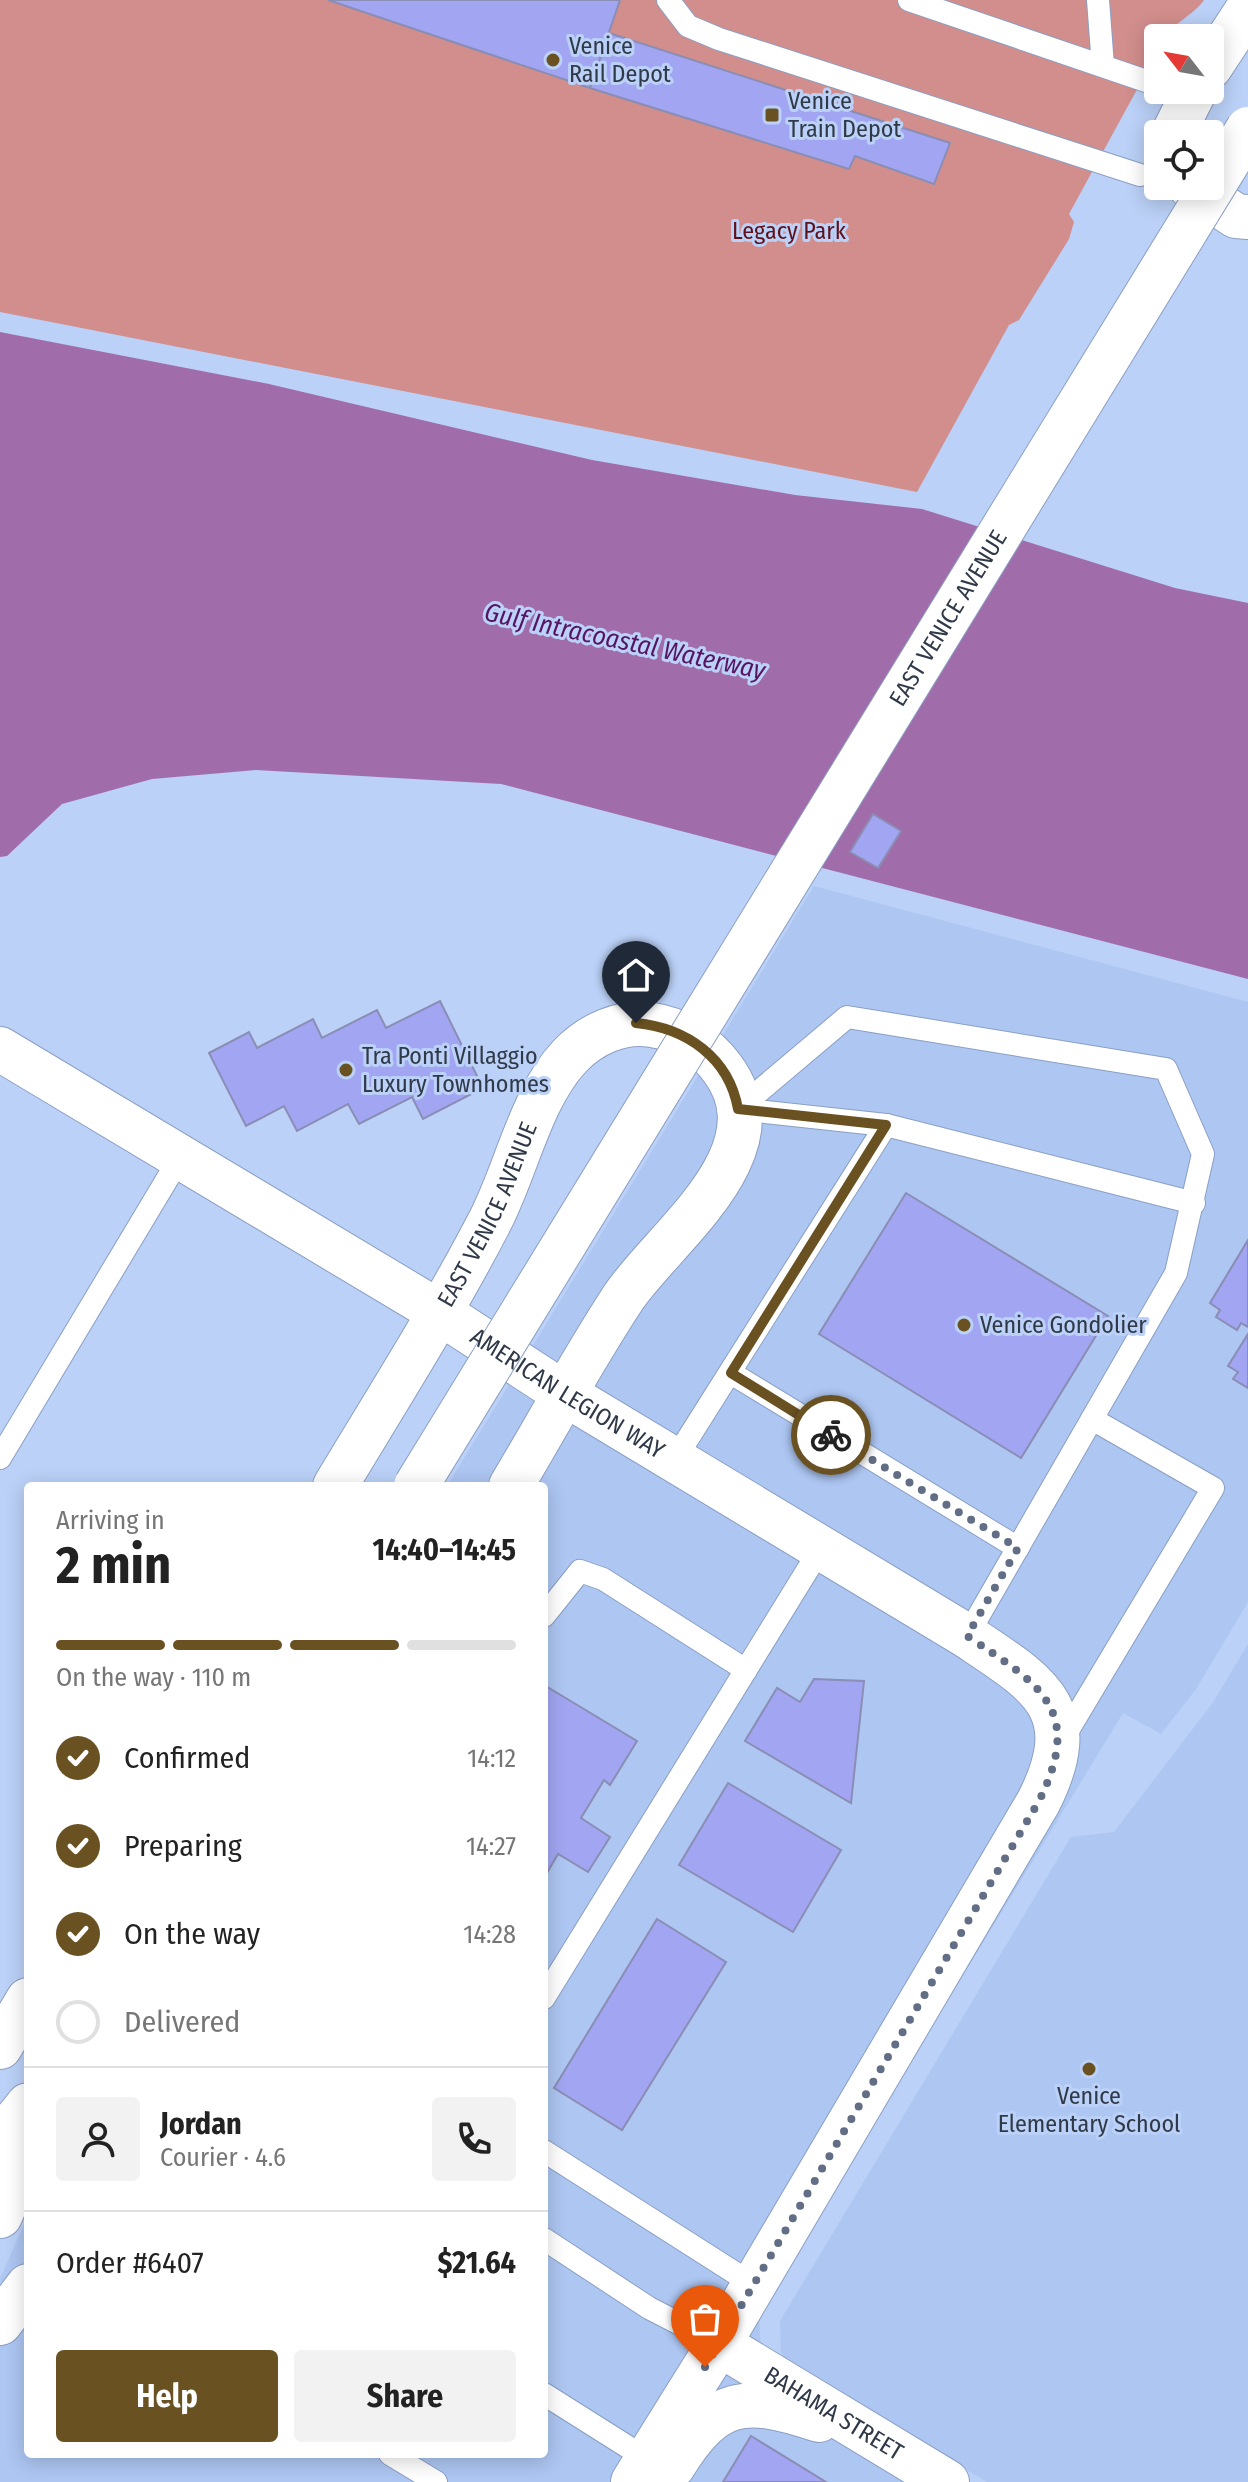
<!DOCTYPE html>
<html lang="en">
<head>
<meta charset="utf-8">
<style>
  :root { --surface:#fff; --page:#f2f2f2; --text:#222; --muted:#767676; --line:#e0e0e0; --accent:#6a5122 }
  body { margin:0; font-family:"Fira Sans Condensed",sans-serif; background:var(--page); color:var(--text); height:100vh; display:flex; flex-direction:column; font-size:30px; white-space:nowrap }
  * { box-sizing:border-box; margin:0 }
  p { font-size:26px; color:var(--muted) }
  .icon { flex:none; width:44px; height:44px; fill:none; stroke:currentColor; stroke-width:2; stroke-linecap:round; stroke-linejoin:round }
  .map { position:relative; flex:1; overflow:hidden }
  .side { position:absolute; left:24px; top:1482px; width:524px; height:976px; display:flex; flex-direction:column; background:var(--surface); border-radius:8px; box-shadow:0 4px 20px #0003 }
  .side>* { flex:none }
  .needle { width:52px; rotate:301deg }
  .fabs { position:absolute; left:1144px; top:24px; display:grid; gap:16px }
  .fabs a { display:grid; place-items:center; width:80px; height:80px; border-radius:8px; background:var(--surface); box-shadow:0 4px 20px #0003; font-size:40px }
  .pin { position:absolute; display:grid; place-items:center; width:68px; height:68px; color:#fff; margin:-82px -34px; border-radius:50% 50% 50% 0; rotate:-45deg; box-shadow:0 0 8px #0007 }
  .pin .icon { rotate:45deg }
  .courier { position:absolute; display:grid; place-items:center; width:80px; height:80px; margin:-40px; border:6px solid #6a5122; border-radius:50%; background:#fff; color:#222; box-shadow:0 2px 10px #0007 }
  .overview em { font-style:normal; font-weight:700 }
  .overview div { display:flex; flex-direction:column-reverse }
  .overview { display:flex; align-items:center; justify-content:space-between; height:136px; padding:0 32px }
  h1 { font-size:52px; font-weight:700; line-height:60px }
  .bar { display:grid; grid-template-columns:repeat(4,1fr); gap:12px 8px; align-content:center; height:96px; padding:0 32px }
  .bar i { height:10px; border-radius:6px; background:var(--line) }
  .bar .on { background:var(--accent) }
  .bar p { grid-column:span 4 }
  .line { display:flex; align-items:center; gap:20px; padding:0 32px; border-top:2px solid var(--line) }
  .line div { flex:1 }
  .round { display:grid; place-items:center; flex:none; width:84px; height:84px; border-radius:8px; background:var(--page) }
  ol { padding:0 32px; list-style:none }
  li { display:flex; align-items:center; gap:24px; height:88px }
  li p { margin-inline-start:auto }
  li .icon { padding:8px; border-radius:50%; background:var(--accent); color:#fff; stroke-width:4 }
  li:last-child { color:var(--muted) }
  li i { width:44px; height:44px; border:4px solid var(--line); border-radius:50% }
  .action { display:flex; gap:16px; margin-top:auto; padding:16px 32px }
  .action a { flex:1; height:92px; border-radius:8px; background:var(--accent); color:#fff; font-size:32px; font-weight:700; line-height:92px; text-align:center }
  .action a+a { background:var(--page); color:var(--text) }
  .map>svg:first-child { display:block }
  .built { fill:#adc6f2 }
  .green { fill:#d28e8c }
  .water { fill:#a16caa }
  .building { fill:#a2a6f2; stroke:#8a8db4; stroke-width:2 }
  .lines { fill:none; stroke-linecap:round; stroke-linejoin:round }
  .lane-casing { stroke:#8a9fc3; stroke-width:24 }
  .street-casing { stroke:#8a9fc3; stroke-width:46 }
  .primary-casing { stroke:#8a9fc3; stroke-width:46 }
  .lane { stroke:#fff; stroke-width:22 }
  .street { stroke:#fff; stroke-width:44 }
  .primary { stroke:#fff; stroke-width:44 }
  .primary-bridge-casing { stroke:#8a9fc3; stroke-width:46; stroke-linecap:butt }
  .primary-bridge { stroke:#fff; stroke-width:44 }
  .done { stroke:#616e85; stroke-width:8; stroke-dasharray:0 14.4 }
  .route { stroke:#6a5122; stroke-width:10 }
  .poi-dot { fill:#6a5122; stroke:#bbd1f7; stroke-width:3 }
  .labels { text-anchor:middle; stroke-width:6; stroke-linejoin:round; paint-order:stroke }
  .poi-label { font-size:24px; fill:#303948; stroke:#bbd1f7; text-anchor:start }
  .park-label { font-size:24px; fill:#601018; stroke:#bbd1f7 }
  .street-label { font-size:24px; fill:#303948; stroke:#bbd1f7 }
  .water-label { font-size:26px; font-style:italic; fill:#571463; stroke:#bbd1f7 }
</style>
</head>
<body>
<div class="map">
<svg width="1248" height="2482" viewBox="0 0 1248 2482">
  <rect width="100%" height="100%" fill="#bbd1f7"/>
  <g class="built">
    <path d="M814,886L1248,1002V1602L1196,1689L1161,1734L1123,1713L770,2292L759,2317L761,2356L949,2482H0V2279L28,2215V2454H544V1486H447Z"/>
    <path d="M1248,1644V2482H987L788,2364L781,2352L780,2321L1071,1837L1114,1832L1214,1701Z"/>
  </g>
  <path class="green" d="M0,0H1204C1193,16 1175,21 1165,38H1158V51L1069,214L1074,222L1069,239L1019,320L1009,325L917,492L0,312Z"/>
  <path class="water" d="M0,332L269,384L592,460L795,495L922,509L1175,588L1248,603V979L501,784L256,770L152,779L62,804L7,856L0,857Z"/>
  <g class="building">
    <path d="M328,0H620L590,88Z"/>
    <path d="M609,33L950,143L934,184L855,156L849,169L590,88Z"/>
    <path d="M873,814L901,831L878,868L850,852Z"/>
    <path d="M440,1001L483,1088L423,1119L412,1097L359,1124L348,1104L297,1131L284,1106L246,1126L209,1053L249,1032L257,1048L313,1019L322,1038L377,1010L386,1028Z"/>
    <path d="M906,1193L1108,1316L1021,1458L819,1334Z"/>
    <path d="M1248,1240V1327L1241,1323L1237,1330L1216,1317L1220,1310L1210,1303Z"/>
    <path d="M1248,1334V1388L1233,1379L1238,1372L1228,1366Z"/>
    <path d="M814,1679L864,1681L851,1803L745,1741L777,1688L800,1702Z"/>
    <path d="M544,1685L637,1741L610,1785L604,1780L581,1818L610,1837L588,1872L558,1854L544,1878Z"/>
    <path d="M728,1783L841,1850L793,1932L679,1865Z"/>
    <path d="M657,1919L726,1962L622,2130L554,2088Z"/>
    <path d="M751,2436L826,2482H723Z"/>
  </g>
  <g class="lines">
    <g class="lane-casing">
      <g id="lane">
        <path d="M668,0L688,26L719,39L1140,175"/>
        <path d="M909,0L1158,85"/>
        <path d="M1098,0L1103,66"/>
        <path d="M738,1109L847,1017L1166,1069L1203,1154L1176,1273L967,1636"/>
        <path d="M886,1125L1194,1203"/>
        <path d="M731,1373L1018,1548"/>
        <path d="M0,1458L181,1156"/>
        <path d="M675,1459L886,1125L738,1109"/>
        <path d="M544,1616L580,1571L603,1579L746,1670"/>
        <path d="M1061,1742L1213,1488L1092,1419"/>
        <path d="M544,1998L821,1548"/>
        <path d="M544,2151L754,2285"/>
        <path d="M544,2239L649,2308L719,2344"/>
        <path d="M544,2394L647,2459"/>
        <path d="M390,2454L436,2482"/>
      </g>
    </g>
    <g class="street-casing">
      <g id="street">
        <path d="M1210,67L1248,9"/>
        <path d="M1173,134L1195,90"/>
        <path d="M1190,186L1236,216L1248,217"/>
        <path id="s1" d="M0,1049L439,1312L565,1394L967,1636C1039,1684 1085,1709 1039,1801L719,2344L633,2482"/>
        <path id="s2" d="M335,1486C388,1398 444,1310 491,1219C517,1168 531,1097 570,1056C591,1034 622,1020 652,1025C679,1029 706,1046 722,1068C785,1152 664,1237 623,1298C583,1359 548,1424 511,1486"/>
        <path d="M0,2047L28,2000"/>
        <path d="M0,2323L28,2286"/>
        <path id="s3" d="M719,2344L947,2482"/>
        <path d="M673,2466C716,2397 744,2395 819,2420"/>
      </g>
    </g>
    <g class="primary-casing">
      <g id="primary">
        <path d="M0,2140L28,2105"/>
        <path d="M0,2216L28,2152"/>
      </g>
    </g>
    <use href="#lane" class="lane"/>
    <use href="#street" class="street"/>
    <use href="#primary" class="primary"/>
    <g class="primary-bridge-casing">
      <g id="primary-bridge">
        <path id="s4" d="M416,1486L1248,129"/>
      </g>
    </g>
    <use href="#primary-bridge" class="primary-bridge"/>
  </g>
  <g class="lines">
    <path class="done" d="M705,2367L1039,1801C1085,1709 1039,1684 967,1636L1018,1548L831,1435"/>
    <path class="route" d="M636,1023C687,1028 729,1058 738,1109L886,1125L731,1373L831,1435"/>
  </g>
  <g class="poi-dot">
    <circle cx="553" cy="60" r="8"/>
    <rect x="764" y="107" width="16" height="16" rx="4"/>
    <circle cx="346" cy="1070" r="8"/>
    <circle cx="964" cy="1325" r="8"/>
    <circle cx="1089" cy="2069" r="8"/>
  </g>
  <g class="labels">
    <g class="poi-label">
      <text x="569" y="54">Venice<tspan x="569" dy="28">Rail Depot</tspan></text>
      <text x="788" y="109">Venice<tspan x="788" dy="28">Train Depot</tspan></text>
      <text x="362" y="1064">Tra Ponti Villaggio<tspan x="362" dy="28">Luxury Townhomes</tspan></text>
      <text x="980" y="1333">Venice Gondolier</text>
      <text x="1089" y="2104" text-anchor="middle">Venice<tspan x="1089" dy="28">Elementary School</tspan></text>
    </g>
    <g class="park-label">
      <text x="789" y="239">Legacy Park</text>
    </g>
    <g class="street-label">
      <text dy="8" stroke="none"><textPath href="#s4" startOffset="1018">EAST VENICE AVENUE</textPath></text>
      <text dy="8" stroke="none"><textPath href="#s2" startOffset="312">EAST VENICE AVENUE</textPath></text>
      <text dy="8" stroke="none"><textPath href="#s1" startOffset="664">AMERICAN LEGION WAY</textPath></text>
      <text dy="8" stroke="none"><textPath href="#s3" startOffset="134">BAHAMA STREET</textPath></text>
    </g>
    <g class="water-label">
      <text transform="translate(625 641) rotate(12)" y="9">Gulf Intracoastal Waterway</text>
    </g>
  </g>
</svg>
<div class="fabs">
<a><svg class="needle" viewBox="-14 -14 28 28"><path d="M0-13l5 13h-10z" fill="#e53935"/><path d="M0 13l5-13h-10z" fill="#767676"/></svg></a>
<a><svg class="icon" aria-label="locate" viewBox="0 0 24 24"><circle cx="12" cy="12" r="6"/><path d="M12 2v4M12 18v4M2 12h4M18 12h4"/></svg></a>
</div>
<div class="pin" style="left:705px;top:2367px;background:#ea580c"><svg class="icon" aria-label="bag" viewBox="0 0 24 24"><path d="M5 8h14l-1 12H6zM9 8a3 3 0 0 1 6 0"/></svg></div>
<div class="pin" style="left:636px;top:1023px;background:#1f2937"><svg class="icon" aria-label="home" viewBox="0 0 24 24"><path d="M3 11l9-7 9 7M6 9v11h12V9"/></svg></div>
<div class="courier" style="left:831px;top:1435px"><svg class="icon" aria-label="bike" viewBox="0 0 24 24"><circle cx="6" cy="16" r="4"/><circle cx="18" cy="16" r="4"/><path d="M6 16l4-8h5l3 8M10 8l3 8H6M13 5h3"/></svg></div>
<section class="side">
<div class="overview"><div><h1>2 min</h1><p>Arriving in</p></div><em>14:40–14:45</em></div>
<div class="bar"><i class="on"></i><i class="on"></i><i class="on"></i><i></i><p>On the way · 110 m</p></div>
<ol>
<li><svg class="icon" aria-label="check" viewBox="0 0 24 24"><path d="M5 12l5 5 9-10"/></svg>Confirmed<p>14:12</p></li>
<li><svg class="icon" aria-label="check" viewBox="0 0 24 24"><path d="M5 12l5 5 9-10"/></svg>Preparing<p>14:27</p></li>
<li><svg class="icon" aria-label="check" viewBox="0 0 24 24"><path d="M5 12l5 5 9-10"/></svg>On the way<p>14:28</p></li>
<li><i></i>Delivered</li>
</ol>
<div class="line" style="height:144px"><a class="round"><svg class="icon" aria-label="person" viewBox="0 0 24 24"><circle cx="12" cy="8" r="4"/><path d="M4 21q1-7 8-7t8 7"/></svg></a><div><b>Jordan</b><p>Courier · 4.6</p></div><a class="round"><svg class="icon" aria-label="phone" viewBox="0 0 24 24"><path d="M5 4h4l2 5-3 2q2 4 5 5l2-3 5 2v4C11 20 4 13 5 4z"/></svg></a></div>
<div class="line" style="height:104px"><div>Order #6407</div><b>$21.64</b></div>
<div class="action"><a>Help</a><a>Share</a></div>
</section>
</div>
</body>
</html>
